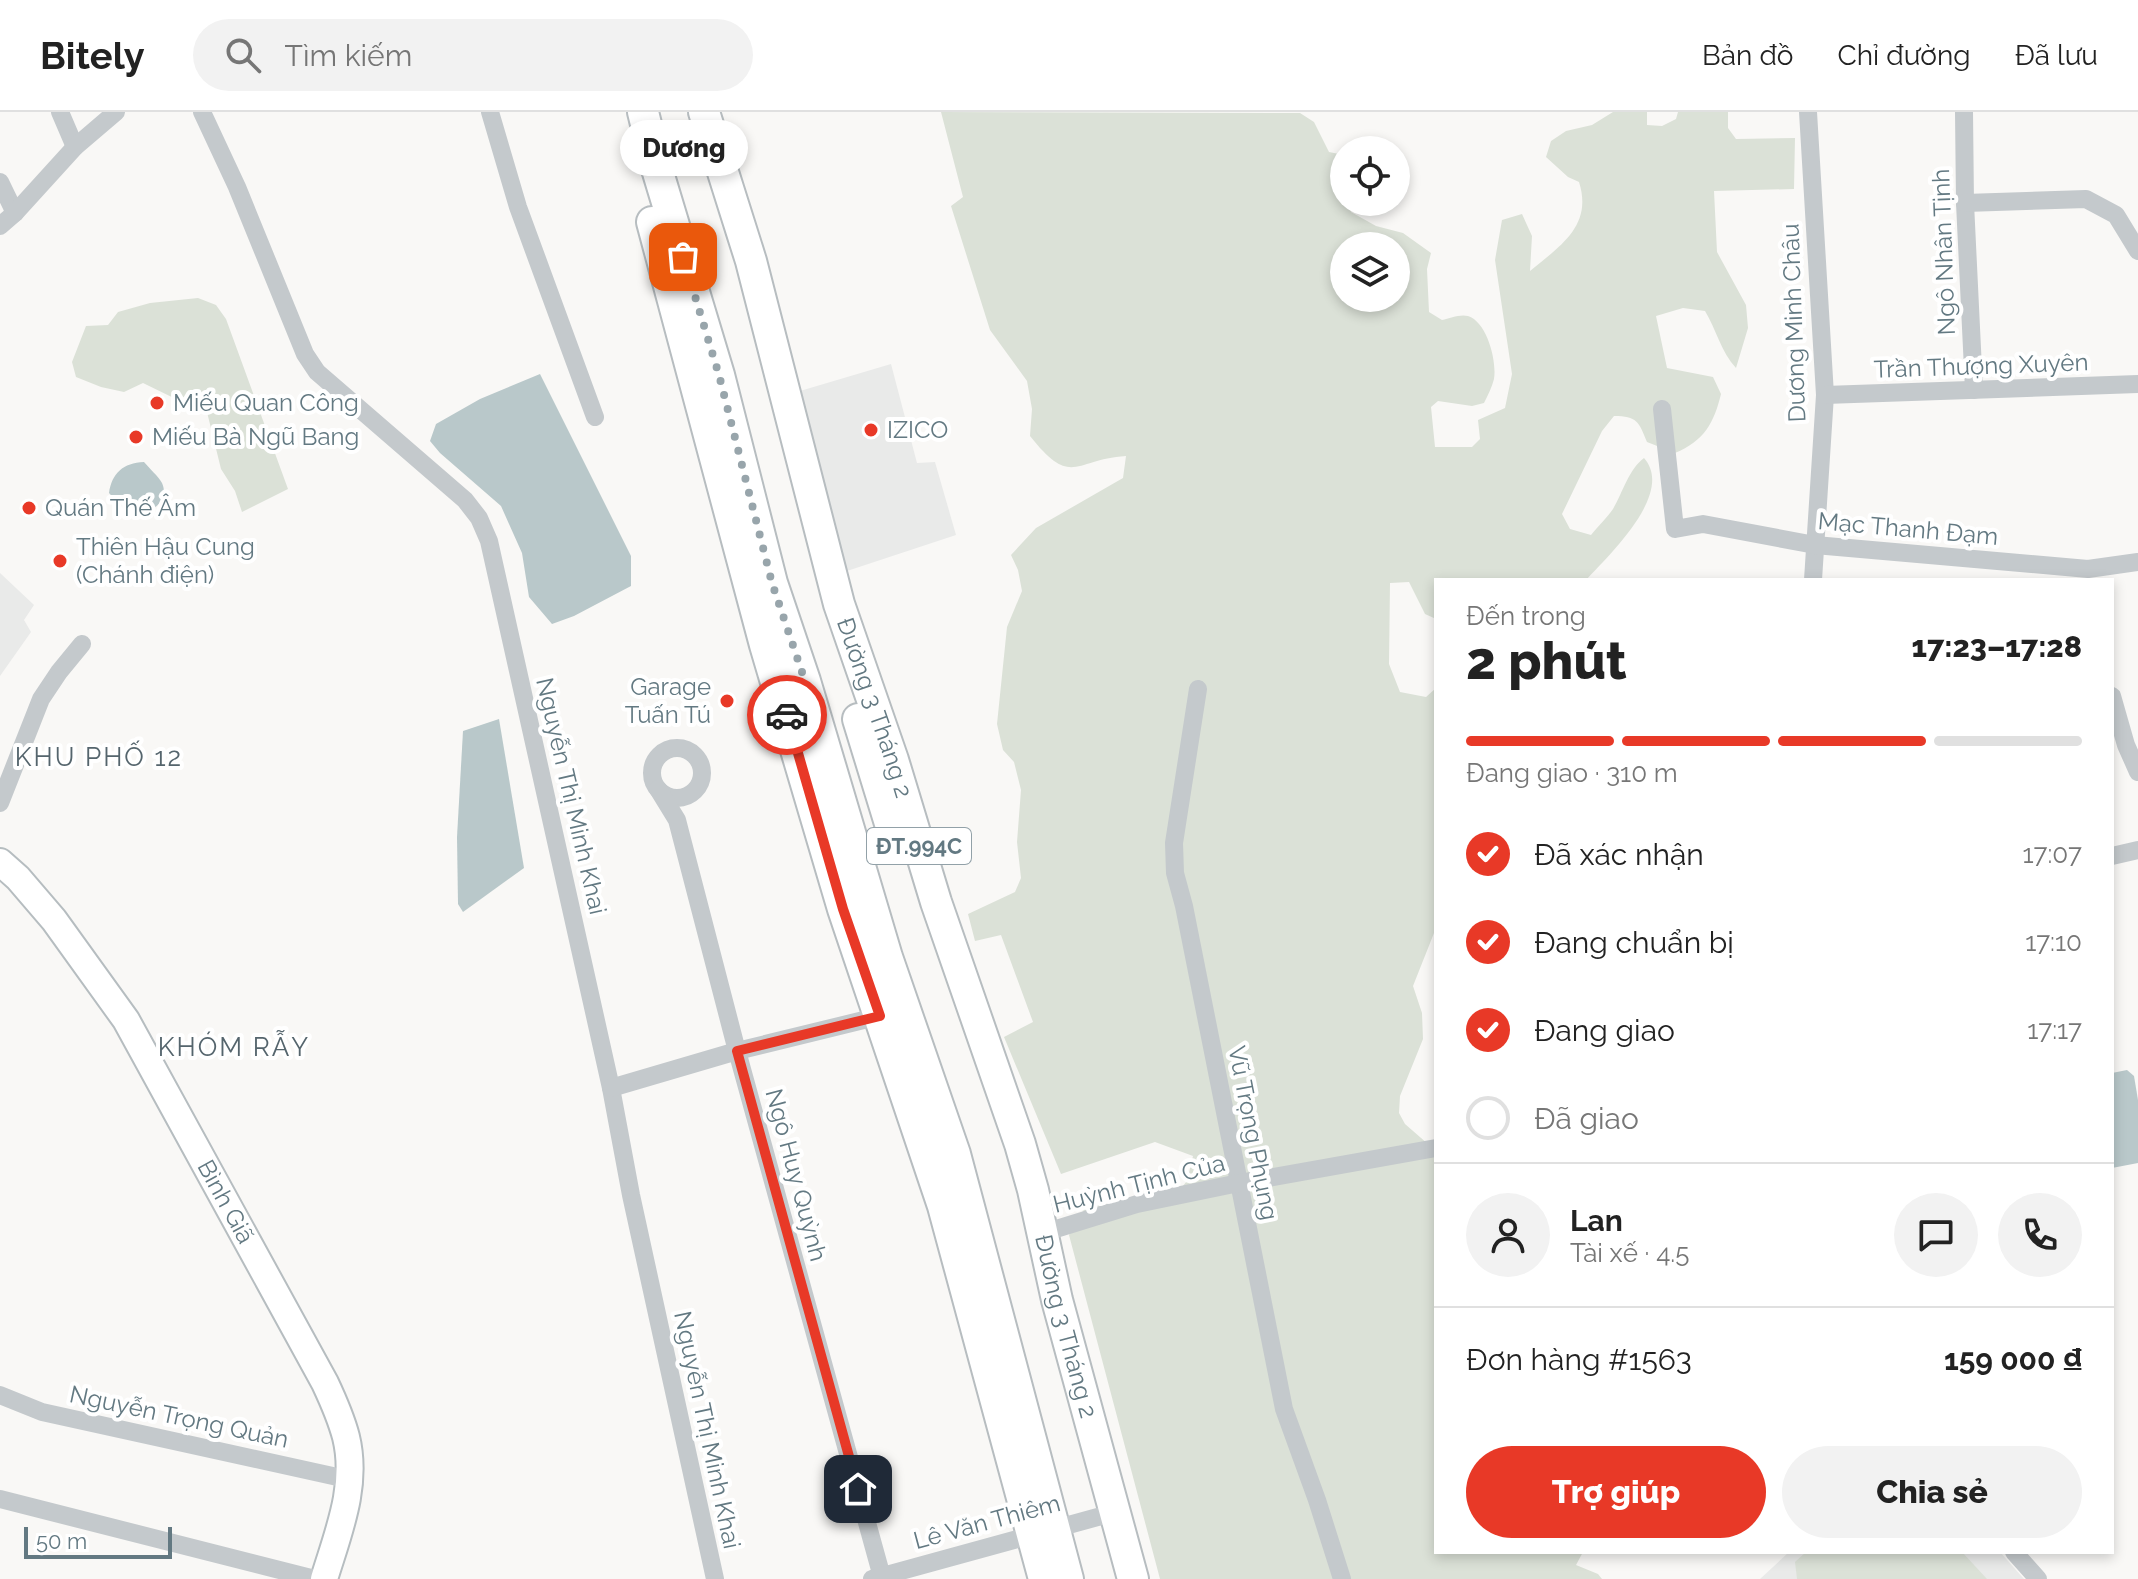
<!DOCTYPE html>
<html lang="vi">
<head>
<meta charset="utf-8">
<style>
  :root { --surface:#fff; --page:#f2f2f2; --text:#222; --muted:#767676; --line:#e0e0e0; --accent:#e83927 }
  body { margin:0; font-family:Raleway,sans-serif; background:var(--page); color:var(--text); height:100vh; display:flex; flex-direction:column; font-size:30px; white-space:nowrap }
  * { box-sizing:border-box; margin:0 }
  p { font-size:26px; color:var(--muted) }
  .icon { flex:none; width:44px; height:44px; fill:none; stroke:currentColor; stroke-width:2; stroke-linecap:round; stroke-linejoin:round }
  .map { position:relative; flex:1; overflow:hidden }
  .drawer { position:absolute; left:1434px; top:466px; width:680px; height:976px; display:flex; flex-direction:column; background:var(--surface); border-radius:0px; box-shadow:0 4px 12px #0003 }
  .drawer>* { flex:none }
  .controls { position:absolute; left:1330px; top:24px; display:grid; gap:16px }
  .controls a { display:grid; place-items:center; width:80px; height:80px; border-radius:50%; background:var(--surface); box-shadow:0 4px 12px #0003; font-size:40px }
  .scale { position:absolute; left:24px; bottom:20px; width:148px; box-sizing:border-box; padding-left:8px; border:4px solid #637982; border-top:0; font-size:22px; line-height:28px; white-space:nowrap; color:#637982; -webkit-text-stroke:6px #fff; paint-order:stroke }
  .pin { position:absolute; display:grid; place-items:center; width:68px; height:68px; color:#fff; margin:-34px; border-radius:16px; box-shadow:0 4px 12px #0006 }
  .courier { position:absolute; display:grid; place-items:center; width:80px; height:80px; margin:-40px; border:6px solid #e83927; border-radius:50%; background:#fff; color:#222; box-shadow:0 2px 10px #0007 }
  .bubble { position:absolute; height:56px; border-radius:28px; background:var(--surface); box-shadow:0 4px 12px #0003; font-size:26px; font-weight:800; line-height:56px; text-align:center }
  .head em { font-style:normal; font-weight:800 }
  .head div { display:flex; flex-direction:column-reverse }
  .head { display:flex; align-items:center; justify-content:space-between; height:136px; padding:0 32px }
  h1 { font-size:52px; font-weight:800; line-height:60px }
  .bar { display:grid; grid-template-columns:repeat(4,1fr); gap:12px 8px; align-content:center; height:96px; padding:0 32px }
  .bar i { height:10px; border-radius:6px; background:var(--line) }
  .bar .on { background:var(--accent) }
  .bar p { grid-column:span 4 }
  .line { display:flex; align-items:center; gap:20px; padding:0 32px; border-top:2px solid var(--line) }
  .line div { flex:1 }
  .round { display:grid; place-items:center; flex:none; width:84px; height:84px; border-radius:42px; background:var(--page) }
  ol { padding:0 32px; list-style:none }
  li { display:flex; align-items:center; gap:24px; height:88px }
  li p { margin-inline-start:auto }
  li .icon { padding:8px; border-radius:50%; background:var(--accent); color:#fff; stroke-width:4 }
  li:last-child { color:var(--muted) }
  li i { width:44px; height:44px; border:4px solid var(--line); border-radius:50% }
  .action { display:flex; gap:16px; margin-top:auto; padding:16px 32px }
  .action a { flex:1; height:92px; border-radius:48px; background:var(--accent); color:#fff; font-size:32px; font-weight:800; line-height:92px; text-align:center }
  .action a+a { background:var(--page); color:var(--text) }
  header { display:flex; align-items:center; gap:48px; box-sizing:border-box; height:112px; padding:0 40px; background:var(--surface); border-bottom:2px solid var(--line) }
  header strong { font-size:38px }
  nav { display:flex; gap:44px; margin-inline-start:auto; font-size:28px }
  .search { width:560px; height:72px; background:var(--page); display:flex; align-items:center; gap:20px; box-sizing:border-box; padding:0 28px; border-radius:44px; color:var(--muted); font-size:30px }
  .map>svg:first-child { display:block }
  .built { fill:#e9eae9 }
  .green { fill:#dbe1d7; fill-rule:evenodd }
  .water { fill:#b9c8ca }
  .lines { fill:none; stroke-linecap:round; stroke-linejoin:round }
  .secondary-casing { stroke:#b6bdc0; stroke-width:30 }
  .primary-casing { stroke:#b7bdc0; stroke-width:34 }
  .street { stroke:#c4c9cc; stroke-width:18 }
  .secondary { stroke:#fff; stroke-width:26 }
  .primary { stroke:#fff; stroke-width:30 }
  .done { stroke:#98a5ab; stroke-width:8; stroke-dasharray:0 14.4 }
  .route { stroke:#e83927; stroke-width:10 }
  .poi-dot { fill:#e83927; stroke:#fff; stroke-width:3 }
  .labels { text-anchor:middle; stroke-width:8; stroke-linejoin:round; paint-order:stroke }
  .shield { fill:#fff; stroke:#92a1a8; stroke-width:2 }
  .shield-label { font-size:22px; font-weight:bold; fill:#637982 }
  .street-label { font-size:24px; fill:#637982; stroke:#fff }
  .poi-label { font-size:24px; fill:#637982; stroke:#fff; text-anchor:start }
  .neighbourhood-label { font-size:26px; letter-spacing:2px; fill:#55656d; stroke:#fff }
</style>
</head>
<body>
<header>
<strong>Bitely</strong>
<div class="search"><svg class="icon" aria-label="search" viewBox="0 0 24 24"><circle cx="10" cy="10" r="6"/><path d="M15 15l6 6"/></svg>Tìm kiếm</div>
<nav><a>Bản đồ</a><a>Chỉ đường</a><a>Đã lưu</a></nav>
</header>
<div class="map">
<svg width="2138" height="1467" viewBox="0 0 2138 1467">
  <rect width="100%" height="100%" fill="#f9f8f6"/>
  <g class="built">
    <path d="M891,252L917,351L935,350L956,423L847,459L800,279Z"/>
    <path d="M0,461L34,493L24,508L31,520L0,564Z"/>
    <path d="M1789,1440H2000L2024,1467H1760Z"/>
  </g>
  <g class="green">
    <path d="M941,0L1300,1L1314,10L1329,40L1344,43V90H1349L1351,100L1376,114L1403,121L1431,141L1427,157L1429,200L1442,208C1450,206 1460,202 1468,204C1487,210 1497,249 1494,267C1492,275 1488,283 1484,291L1472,294L1438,289L1431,295L1435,335H1472L1480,327L1478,308L1505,296L1512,262L1495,148L1502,108L1522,102L1532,124L1530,159C1560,134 1593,114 1579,70L1568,65L1546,45L1551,29L1566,19L1592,13L1613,0H1647V13L1662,14L1676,7L1678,0H1728V16L1736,27L1795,26L1794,77L1714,79L1717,140L1746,193L1748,216L1736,256C1721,240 1716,217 1705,199L1683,196L1656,204L1667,256L1713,265L1721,282C1714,311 1704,329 1675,341L1647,330C1639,310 1637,304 1614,304L1602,319L1562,402L1570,417L1591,423C1598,414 1607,406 1613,397C1623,380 1629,357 1644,346C1675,381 1610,442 1586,468H1436V507L1425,502L1409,470L1390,471L1389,552L1400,580L1426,585L1436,576V816L1413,874L1422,901L1423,927L1400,984L1399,1001L1405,1012L1436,1039V1440H1583L1576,1453L1598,1462L1602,1467H1160L1069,1123L1076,1108L1087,1094L1137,1092L1171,1088L1187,1069L1193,1044L1155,1030L1061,1062L1004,925L1033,910L1001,823L975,829L968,802L1015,780L1021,766L1017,730L1021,678L1014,650L1003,638L997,612L1007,515L1022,479L1018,458L1011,443L1036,416L1123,366L1126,344C1074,347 1072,377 1030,324L1032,297L1027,269L990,218L951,94L963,85ZM1344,134H1396V186H1344Z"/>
    <path d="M198,186L216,193L226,207L288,377L242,400L235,379L221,357L206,296L184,291L143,271L124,280L101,275L76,265L72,250L86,214L108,213L118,200L150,191Z"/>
    <path d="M1806,1440H1962L1987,1467H1797L1795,1450Z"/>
  </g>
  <g class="water">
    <path d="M540,262L631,444V474L574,504L552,512L529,485L522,441L501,394L440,341L430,329L436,312L480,287Z"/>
    <path d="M144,350C149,356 158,364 162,371C171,391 146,404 131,405L109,381C112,361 123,351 144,350Z"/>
    <path d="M499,607L524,756L463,800L458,792L457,725L463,619Z"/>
    <path d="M2127,958L2134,964L2138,988V1051L2112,1056V961Z"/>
  </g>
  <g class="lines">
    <g class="secondary-casing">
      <g id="secondary">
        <path id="s1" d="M0,750L18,766L54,808L126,908L325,1271C333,1288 341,1306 346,1325C358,1374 338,1421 324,1467"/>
      </g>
    </g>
    <g class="primary-casing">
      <g id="primary">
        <path d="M643,0L657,57L719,263L772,471L805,569L887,845L955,1042L1068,1467"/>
        <path id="s2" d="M704,0L751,149L839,492L893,648L936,790L1020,1032L1033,1078L1057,1188L1133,1467"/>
        <path d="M652,110L765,533L843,797L943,1094L1044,1467"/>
        <path d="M858,607L892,718"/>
      </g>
    </g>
    <g class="street">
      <path d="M60,0L75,35"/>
      <path d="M202,0L237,75L305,242L317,260L465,388L479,406L489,429L611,976L631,1083L715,1467"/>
      <path d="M490,0L518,95L595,305"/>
      <path d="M1808,0L1825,283L1813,468"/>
      <path d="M1964,0L1965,91L1974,278"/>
      <path d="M0,70L15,101"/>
      <path d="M1965,91L2086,87L2116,103L2138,139"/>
      <path d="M0,114L15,101L75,35L116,0"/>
      <path d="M1825,283L2138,272"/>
      <path d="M1662,297L1675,417L1703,412L1815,433L2088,457L2138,450"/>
      <path d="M1198,577L1174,731L1175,761L1184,794L1284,1297L1317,1388L1342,1467"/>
      <path d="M2112,584L2126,633L2138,660"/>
      <circle cx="677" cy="661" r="25"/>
      <path d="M658,677L677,708L737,939L882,1465"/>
      <path d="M0,691L41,587L59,560L82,532"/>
      <path d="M2112,744L2138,738"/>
      <path d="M611,976L737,939L880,904"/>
      <path d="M1043,1121L1137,1092L1234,1072L1436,1036"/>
      <path d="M0,1283L42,1300L351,1368"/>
      <path d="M0,1387L315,1467"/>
      <path d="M2014,1440L2038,1467"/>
      <path d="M872,1467L1116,1400"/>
    </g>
    <use href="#secondary" class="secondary"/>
    <use href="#primary" class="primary"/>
  </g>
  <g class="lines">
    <path class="done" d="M683,145L719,263L772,471L805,569L778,575L787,603"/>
    <path class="route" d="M787,603L843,797L880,904L737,939L858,1377"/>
  </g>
  <g class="poi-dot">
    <circle cx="157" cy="291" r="8"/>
    <circle cx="871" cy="318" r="8"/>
    <circle cx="136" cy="325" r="8"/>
    <circle cx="29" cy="396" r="8"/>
    <circle cx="60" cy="449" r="8"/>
    <circle cx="727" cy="589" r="8"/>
  </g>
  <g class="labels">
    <rect class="shield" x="867" y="716" width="104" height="36" rx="6"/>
    <g class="shield-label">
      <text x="919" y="742">ĐT.994C</text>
    </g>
    <g class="street-label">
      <text transform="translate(1944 140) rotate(-92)" y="8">Ngô Nhân Tịnh</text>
      <text transform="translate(1794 211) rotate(-92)" y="8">Dương Minh Châu</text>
      <text transform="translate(1981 254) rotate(-2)" y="8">Trần Thượng Xuyên</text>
      <text transform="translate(1908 417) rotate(5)" y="8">Mạc Thanh Đạm</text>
      <text dy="8" stroke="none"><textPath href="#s2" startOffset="620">Đường 3 Tháng 2</textPath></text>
      <text transform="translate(571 684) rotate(77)" y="8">Nguyễn Thị Minh Khai</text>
      <text transform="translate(1253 1021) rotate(79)" y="8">Vũ Trọng Phụng</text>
      <text transform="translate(796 1063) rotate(75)" y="8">Ngô Huy Quỳnh</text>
      <text transform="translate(1139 1072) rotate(-14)" y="8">Huỳnh Tịnh Của</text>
      <text dy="8" stroke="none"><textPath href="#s1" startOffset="410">Bình Giã</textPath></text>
      <text dy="8" stroke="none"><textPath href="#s2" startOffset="1268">Đường 3 Tháng 2</textPath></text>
      <text transform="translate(179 1305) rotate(12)" y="8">Nguyễn Trọng Quản</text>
      <text transform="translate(707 1318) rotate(78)" y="8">Nguyễn Thị Minh Khai</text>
      <text transform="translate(987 1410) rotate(-15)" y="8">Lê Văn Thiêm</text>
    </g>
    <g class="poi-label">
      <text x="173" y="299">Miếu Quan Công</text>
      <text x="887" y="326">IZICO</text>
      <text x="152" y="333">Miếu Bà Ngũ Bang</text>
      <text x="45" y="404">Quán Thế Âm</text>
      <text x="76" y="443">Thiên Hậu Cung<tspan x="76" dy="28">(Chánh điện)</tspan></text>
      <text x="711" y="583" text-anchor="end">Garage<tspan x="711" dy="28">Tuấn Tú</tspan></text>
    </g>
    <g class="neighbourhood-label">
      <text x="99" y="654">KHU PHỐ 12</text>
      <text x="234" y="944">KHÓM RẪY</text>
    </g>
  </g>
</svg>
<div class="controls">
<a><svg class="icon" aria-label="locate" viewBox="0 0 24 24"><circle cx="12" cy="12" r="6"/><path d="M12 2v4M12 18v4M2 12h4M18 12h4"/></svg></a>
<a><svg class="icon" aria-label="layers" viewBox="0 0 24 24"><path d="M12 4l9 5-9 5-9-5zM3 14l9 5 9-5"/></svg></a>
</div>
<div class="scale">50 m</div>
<div class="pin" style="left:683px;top:145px;background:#ea580c"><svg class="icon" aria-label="bag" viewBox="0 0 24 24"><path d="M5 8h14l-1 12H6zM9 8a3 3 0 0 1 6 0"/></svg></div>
<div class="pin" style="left:858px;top:1377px;background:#1f2937"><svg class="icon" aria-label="home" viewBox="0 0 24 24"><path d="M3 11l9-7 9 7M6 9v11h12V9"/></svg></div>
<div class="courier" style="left:787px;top:603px"><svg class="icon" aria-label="car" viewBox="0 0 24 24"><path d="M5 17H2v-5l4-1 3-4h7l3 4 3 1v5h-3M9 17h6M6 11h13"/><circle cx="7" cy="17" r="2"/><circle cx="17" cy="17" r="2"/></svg></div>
<div class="bubble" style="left:620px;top:8px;width:128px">Dương</div>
<section class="drawer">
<div class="head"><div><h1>2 phút</h1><p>Đến trong</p></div><em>17:23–17:28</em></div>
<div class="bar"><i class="on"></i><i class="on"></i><i class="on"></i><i></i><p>Đang giao · 310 m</p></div>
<ol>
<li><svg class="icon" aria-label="check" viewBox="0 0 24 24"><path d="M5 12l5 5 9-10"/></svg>Đã xác nhận<p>17:07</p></li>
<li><svg class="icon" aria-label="check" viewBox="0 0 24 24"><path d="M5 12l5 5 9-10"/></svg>Đang chuẩn bị<p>17:10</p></li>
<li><svg class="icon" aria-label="check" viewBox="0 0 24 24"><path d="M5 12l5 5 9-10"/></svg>Đang giao<p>17:17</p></li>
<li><i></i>Đã giao</li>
</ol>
<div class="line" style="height:144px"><a class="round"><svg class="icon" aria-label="person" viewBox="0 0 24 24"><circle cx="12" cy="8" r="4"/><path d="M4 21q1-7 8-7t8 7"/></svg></a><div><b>Lan</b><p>Tài xế · 4.5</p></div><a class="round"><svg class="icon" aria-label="chat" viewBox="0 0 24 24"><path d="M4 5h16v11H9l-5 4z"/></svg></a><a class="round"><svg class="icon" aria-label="phone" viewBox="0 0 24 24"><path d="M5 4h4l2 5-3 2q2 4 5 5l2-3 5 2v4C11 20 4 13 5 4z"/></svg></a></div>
<div class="line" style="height:104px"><div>Đơn hàng #1563</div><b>159 000 ₫</b></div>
<div class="action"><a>Trợ giúp</a><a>Chia sẻ</a></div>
</section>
</div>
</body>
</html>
